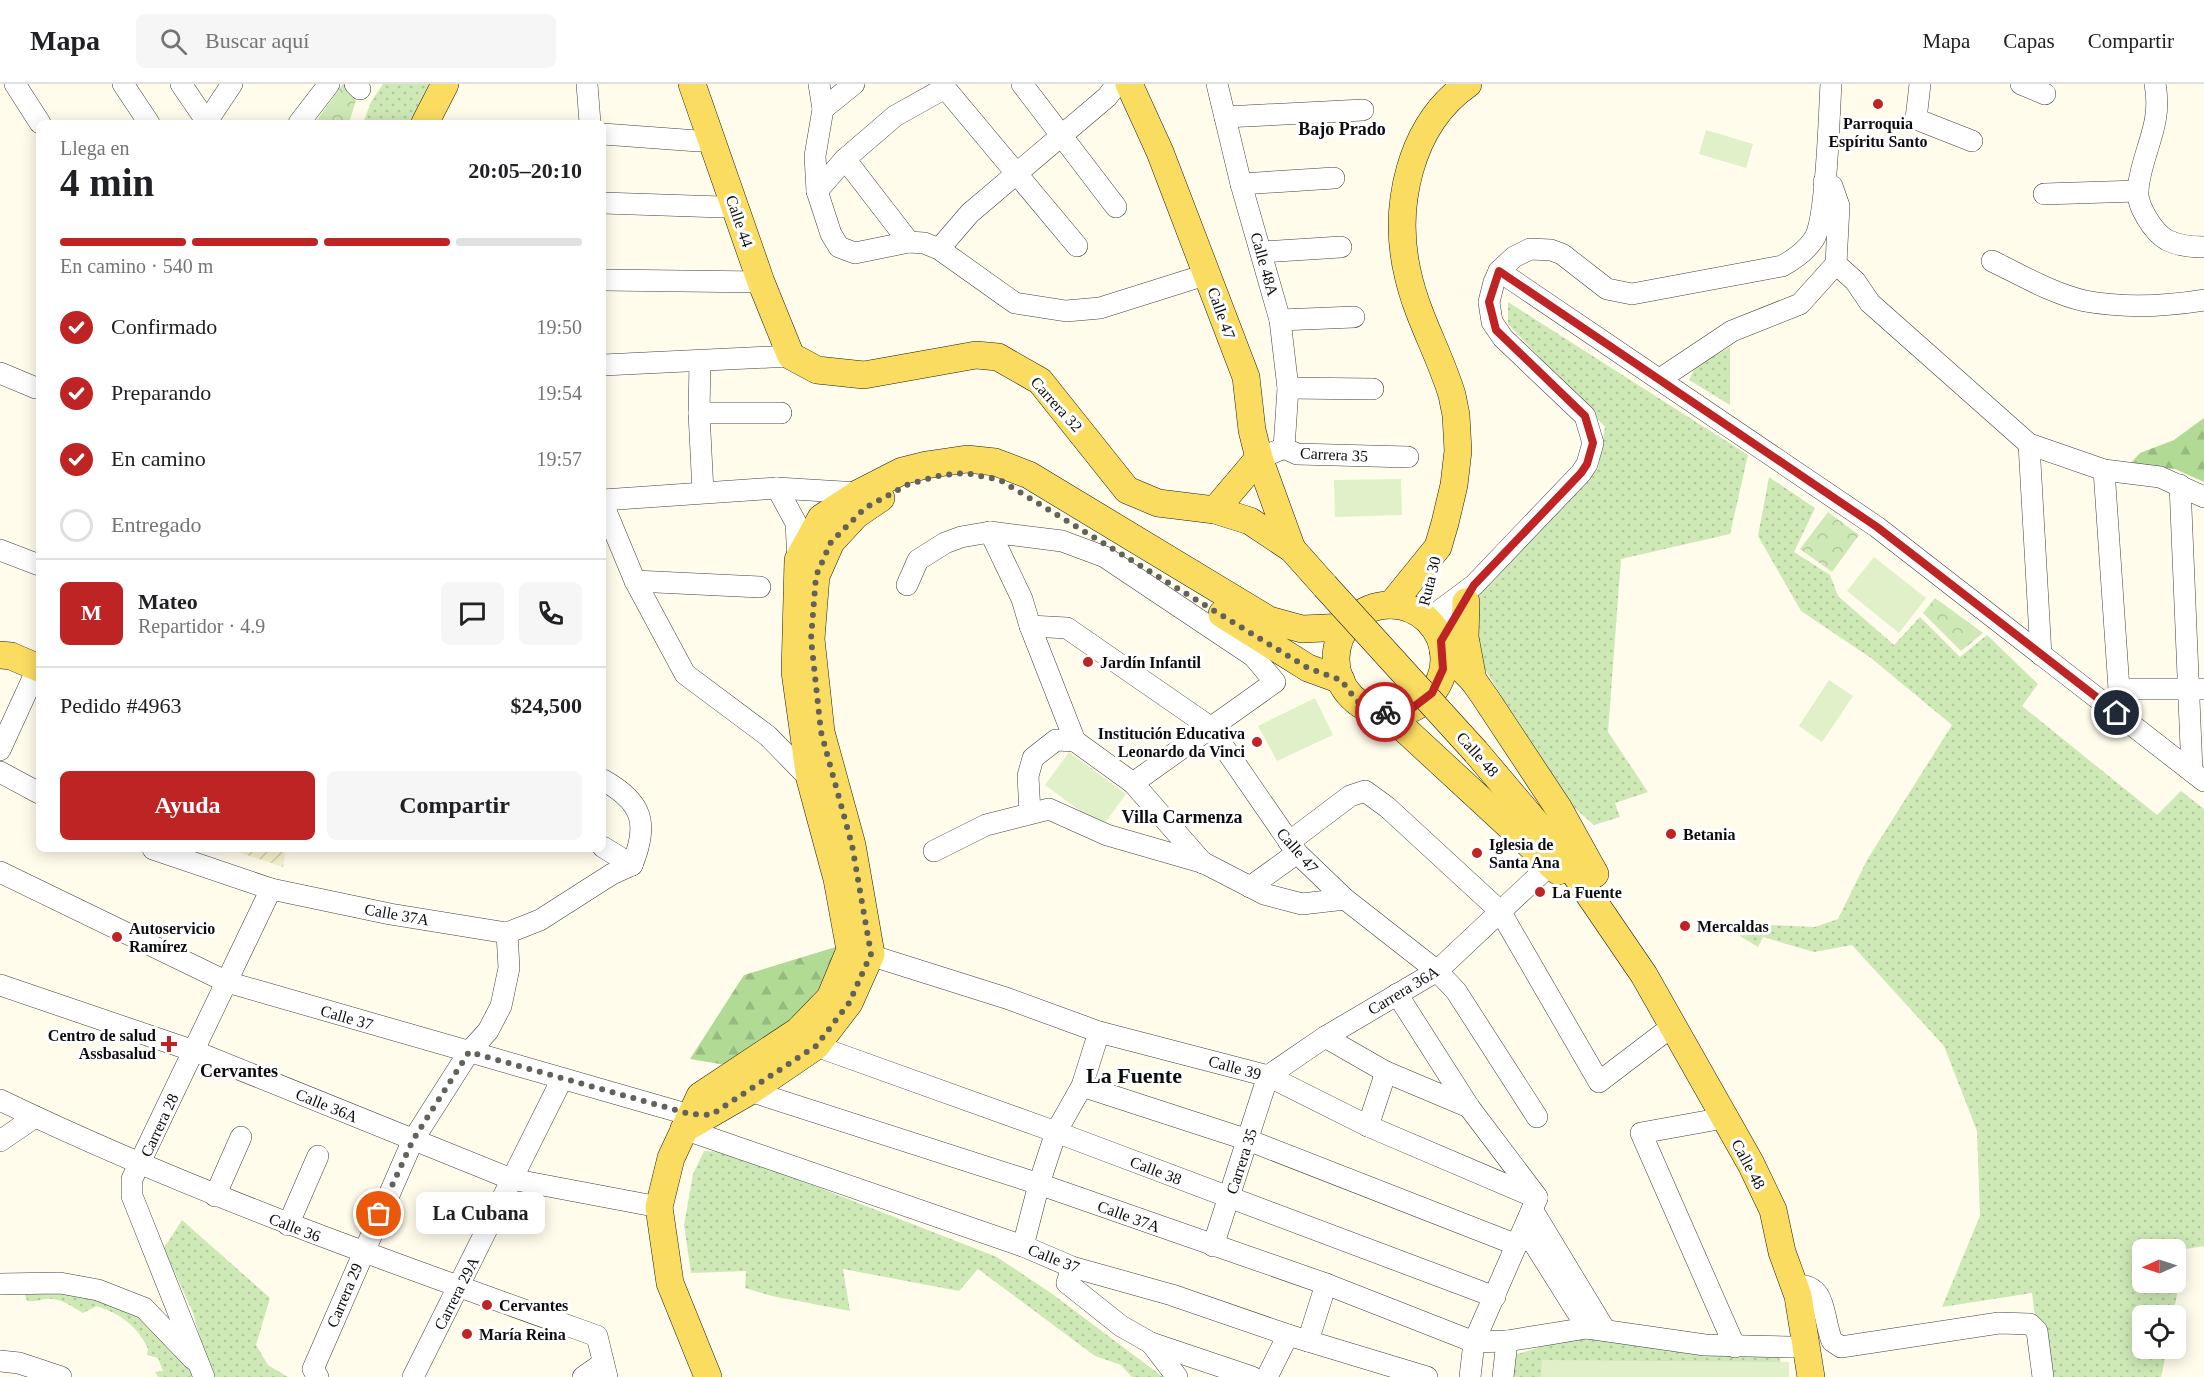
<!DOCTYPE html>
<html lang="es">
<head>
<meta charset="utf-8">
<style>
  :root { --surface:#fff; --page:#f6f6f6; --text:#202124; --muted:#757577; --line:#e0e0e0; --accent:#be2423 }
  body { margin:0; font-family:Georgia,serif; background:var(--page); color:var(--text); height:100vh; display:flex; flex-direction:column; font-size:22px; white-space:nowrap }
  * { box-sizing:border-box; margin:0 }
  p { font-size:20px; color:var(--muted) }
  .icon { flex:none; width:33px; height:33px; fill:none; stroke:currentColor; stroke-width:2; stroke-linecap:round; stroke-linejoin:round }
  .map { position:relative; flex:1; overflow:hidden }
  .drawer { position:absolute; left:36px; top:36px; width:570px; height:732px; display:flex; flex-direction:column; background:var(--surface); border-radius:9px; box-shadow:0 3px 15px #0003 }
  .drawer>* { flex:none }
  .needle { width:39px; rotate:267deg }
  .buttons { position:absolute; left:2132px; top:1155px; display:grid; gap:12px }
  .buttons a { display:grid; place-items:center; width:54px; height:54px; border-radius:9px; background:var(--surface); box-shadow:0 3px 15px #0003; font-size:30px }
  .pin { position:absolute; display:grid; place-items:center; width:51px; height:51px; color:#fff; margin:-26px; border:3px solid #fff; border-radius:50%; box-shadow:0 2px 6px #0007 }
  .courier { position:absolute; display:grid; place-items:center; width:60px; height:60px; margin:-30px; border:4px solid #be2423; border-radius:50%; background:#fff; color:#222; box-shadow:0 2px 8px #0007 }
  .bubble { position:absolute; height:42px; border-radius:9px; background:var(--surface); box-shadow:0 3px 15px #0003; font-size:20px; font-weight:600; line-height:42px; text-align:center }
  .headline em { font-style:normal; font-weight:600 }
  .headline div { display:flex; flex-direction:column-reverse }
  .headline { display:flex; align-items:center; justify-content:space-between; height:102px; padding:0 24px }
  h1 { font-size:39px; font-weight:600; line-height:45px }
  .bar { display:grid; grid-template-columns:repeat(4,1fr); gap:9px 6px; align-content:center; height:72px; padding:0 24px }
  .bar i { height:8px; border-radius:4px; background:var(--line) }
  .bar .on { background:var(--accent) }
  .bar p { grid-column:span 4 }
  .line { display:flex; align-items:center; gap:15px; padding:0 24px; border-top:2px solid var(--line) }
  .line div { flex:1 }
  .round { display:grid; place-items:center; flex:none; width:63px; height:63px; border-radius:9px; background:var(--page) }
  ol { padding:0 24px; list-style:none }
  li { display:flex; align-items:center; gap:18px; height:66px }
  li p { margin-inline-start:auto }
  li .icon { padding:6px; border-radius:50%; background:var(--accent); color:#fff; stroke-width:4 }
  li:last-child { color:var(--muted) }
  li i { width:33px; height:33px; border:3px solid var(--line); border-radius:50% }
  .primary-button { display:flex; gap:12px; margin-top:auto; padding:12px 24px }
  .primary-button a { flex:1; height:69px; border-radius:9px; background:var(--accent); color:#fff; font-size:24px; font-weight:600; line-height:69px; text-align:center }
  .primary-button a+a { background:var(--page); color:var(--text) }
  header { display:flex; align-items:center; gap:36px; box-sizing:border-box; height:84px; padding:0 30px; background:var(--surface); border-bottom:2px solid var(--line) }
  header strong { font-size:28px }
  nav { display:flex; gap:33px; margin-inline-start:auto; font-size:21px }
  .search { width:420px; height:54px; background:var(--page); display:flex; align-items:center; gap:15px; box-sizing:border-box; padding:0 21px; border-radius:9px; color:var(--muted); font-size:22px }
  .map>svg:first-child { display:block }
  .farmland { fill:url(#farmland-furrows) }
  .grass { fill:url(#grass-dots); fill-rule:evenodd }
  .forest { fill:url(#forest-firs) }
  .park { fill:url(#park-crowns) }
  .pitch { fill:#e0f0c8 }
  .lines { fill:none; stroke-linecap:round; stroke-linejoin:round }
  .minor-casing { stroke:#404040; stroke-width:22 }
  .major-casing { stroke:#1e1e1e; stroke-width:28 }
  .minor { stroke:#fff; stroke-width:21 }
  .major { stroke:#fadc61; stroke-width:27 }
  .major-bridge-casing { stroke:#1e1e1e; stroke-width:28; stroke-linecap:butt }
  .major-bridge { stroke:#fadc61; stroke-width:27 }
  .done { stroke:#62615b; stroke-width:6; stroke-dasharray:0 10.8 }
  .route { stroke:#be2423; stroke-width:8 }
  .poi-dot { fill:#be2423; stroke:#fff; stroke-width:2 }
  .labels { text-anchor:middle; stroke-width:6; stroke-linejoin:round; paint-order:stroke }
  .poi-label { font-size:16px; font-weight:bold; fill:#0d0d0d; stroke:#fff; text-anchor:start }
  .street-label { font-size:16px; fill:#0d0d0d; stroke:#fff }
  .neighbourhood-label { font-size:18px; font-weight:bold; fill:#0d0d0d; stroke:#fff }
  .district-label { font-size:22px; font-weight:bold; fill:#0d0d0d; stroke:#fff }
</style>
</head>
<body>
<header>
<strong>Mapa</strong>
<div class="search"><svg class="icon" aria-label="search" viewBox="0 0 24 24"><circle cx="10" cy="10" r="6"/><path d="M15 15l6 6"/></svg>Buscar aquí</div>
<nav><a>Mapa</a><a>Capas</a><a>Compartir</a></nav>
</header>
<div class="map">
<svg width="2204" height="1293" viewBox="0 0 2204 1293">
  <defs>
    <pattern id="farmland-furrows" width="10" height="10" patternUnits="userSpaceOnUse" patternTransform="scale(1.5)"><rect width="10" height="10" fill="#f5f3cc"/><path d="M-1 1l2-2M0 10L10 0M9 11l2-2" fill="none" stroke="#d1cfae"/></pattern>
    <pattern id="grass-dots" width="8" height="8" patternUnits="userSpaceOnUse" patternTransform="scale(1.5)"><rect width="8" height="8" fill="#cee9b6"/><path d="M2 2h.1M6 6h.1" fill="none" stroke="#b0c79b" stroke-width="1.8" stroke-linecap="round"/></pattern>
    <pattern id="forest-firs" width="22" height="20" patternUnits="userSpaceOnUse" patternTransform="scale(1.5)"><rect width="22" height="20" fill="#b1da95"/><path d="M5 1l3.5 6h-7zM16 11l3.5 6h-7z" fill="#97ba7f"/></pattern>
    <pattern id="park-crowns" width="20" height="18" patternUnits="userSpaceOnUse" patternTransform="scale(1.5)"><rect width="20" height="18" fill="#cee9b6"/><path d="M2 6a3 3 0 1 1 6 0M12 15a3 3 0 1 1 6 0" fill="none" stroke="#b0c79b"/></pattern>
  </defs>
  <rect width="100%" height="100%" fill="#fffcec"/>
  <path class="farmland" d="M229,765H286L283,783Z"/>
  <g class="grass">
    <path d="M383,0H438L416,39H363L371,18Z"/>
    <path d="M1508,218L1748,371L1730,450L1621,475L1608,648L1648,708L1615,719L1620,733L1594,741L1564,715L1476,570L1473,514L1598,383L1605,343L1508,240Z"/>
    <path d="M1730,263V321L1689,296L1695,283Z"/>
    <path d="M1769,393L1815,424L1794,468L1830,491L1838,512L1894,561L1920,533L1960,573L1987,551L2038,600L2022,622L2157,731L2181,707L2204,725V1162L2186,1165L2173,1231L2142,1232V1264L2167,1265L2161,1293H2043L2032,1209L1942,1223L1980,1132L1977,1047L1944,962L1852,861L1814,868L1763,853L1758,863L1740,852L1748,840L1815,843L1838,835L1867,776L1952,641L1871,574L1801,527L1758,452ZM2142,1166H2175V1198H2142Z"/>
    <path d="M704,1067L727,1068L997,1173L1051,1209L1163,1293H1132L1121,1281L1095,1272L978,1185L959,1207L843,1185L850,1227L772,1212L745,1204L746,1187L691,1189L684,1141L693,1090Z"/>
    <path d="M182,1136L270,1214L256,1261L268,1281L288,1293H211L193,1229L164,1164Z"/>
    <path d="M18,1189H41L153,1232L197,1293H158L155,1288L163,1287L158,1274L147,1271L148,1265C138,1242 120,1230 97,1222L83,1229C72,1223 60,1213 46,1215C38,1216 35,1218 27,1217L23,1205L0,1194Z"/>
    <path d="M1591,1248L1778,1270L1785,1293H1511L1514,1271Z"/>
  </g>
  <g class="forest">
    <path d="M2204,334V398L2175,385L2130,380L2140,369L2174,356Z"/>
    <path d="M839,862L811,922L732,982L690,975L744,891Z"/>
  </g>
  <g class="park">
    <path d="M343,0H347L357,13L349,39H315Z"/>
    <path d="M1828,428L1859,451L1832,488L1800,465Z"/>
    <path d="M1935,514L1983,549L1961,567L1923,529Z"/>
  </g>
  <g class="pitch">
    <path d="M1706,46L1753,60L1746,84L1699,70Z"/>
    <path d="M1401,395L1402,431L1335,433L1334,396Z"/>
    <path d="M1874,473L1926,514L1899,549L1847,507Z"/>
    <path d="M1829,596L1853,612L1822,658L1799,642Z"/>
    <path d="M1315,614L1333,651L1277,677L1258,642Z"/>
    <path d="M1069,668L1126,710L1102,743L1045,701Z"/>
    <path d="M1542,1276L1789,1278V1293H1541Z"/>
  </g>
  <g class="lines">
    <g class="minor-casing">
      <g id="minor">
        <path d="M15,0L40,39"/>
        <path d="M123,0L149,39"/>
        <path d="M181,0L207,38"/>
        <path d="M355,0L360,5"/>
        <path d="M587,0L590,39"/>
        <path d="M819,0L823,25L815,72L817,107L831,150L839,163L855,169L909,158L924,159L939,165L1015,219L1066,227L1100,224L1208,190"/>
        <path d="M1022,0L1116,123"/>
        <path d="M1217,0L1241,100L1280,236L1288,304L1284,364"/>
        <path d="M1920,0L1916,35L1972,57"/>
        <path d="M2021,0L2045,10"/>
        <path d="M2155,0C2163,42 2142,66 2138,105C2136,121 2153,148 2167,156C2177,161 2193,163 2204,163"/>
        <path d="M823,25L854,0"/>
        <path d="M1225,33L1363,26"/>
        <path d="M206,39L232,0"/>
        <path d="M299,39L329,0"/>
        <path d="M603,50L698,57"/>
        <path d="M845,75L909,158"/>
        <path d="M1241,100L1334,94"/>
        <path d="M817,107L845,75L895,32L945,4L1077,162"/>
        <path d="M2044,110L2138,107"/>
        <path d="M603,119L722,123"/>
        <path d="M939,165L970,129L1107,13L1117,0"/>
        <path d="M1262,168L1341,163"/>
        <path d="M1992,177C2021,191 2053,210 2085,217C2123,224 2167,222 2204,216"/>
        <path d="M1836,180L1855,197L1870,219L2029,360L2104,386L2160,393L2204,413"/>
        <path d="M1499,187L1877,443L2204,697"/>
        <path d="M603,196L761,198"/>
        <path d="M1280,236L1354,233"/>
        <path d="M700,277L699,329L703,408"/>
        <path d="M603,281L791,272"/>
        <path d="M0,289L36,304"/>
        <path d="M1660,295L1732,247L1800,220L1836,180L1839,122L1832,102L1824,98"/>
        <path d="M1288,304L1373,305"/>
        <path d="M699,329H781"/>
        <path d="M2029,360L2041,571"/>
        <path d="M1272,369L1284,364L1297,370L1408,373"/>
        <path d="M2104,386L2119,605L2117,629"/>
        <path d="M2180,401L2192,687"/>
        <path d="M777,404L796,439L798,476"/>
        <path d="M603,416L777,404L859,409"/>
        <path d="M603,420L635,497L685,590L768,652L810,695"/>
        <path d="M990,448L1022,515L1030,542L1075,657"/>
        <path d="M0,466L39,481"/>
        <path d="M635,497L760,503"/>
        <path d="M907,501L918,476L945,459L961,453L990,448L1062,457L1105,473L1253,572L1275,598L1133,699"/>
        <path d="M1427,536L1474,501L1581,389L1587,380L1593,359L1585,332L1503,254L1492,238L1489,218L1494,198L1499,187L1514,173L1530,165L1551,166L1562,170L1607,205L1632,210L1782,182C1795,175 1806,167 1814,155C1827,135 1829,29 1831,0"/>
        <path d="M1030,542L1067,544L1210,643L1297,769L1345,815L1437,887L1456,907L1537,1033"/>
        <path d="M1441,557L1466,518"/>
        <path d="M2119,605H2203"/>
        <path d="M1075,657L1133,699L1203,779"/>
        <path d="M0,666L38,583"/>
        <path d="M0,688L39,709"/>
        <path d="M603,696C643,718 649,740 632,781"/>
        <path d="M1030,729L1028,692L1033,674L1056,656L1075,657"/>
        <path d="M1289,758L1350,712L1365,707L1387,723L1500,827L1599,998L1666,947"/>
        <path d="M603,763L632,781"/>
        <path d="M153,765L271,805L390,830L507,849L540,836L612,790L632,781"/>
        <path d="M934,767L986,741L1049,725L1107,751L1204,779L1264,810L1302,820L1345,815"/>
        <path d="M0,788L227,898L690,1031H706"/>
        <path d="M1250,803L1297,769"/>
        <path d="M857,867L1006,914L1099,948L1268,992L1368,1042L1537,1114"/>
        <path d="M0,901L194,967L511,1095L659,1123"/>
        <path d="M1397,910L1469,1023L1537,1113"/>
        <path d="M1325,953L1386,988L1469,1023"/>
        <path d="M816,962L1056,1048L1495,1213"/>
        <path d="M1268,992L1325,953L1437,887L1551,780"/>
        <path d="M1082,1002L1248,1056L1517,1161"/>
        <path d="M750,1007L1039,1100L1326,1200L1474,1258L1507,1257L1587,1244L1705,1261L1790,1263"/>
        <path d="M0,1016C193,1109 395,1180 597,1252L607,1293"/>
        <path d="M1724,1034L1641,1049L1735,1263"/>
        <path d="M1368,1042L1386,988"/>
        <path d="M684,1045L1023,1162L1072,1183L1172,1211L1288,1251L1427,1293"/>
        <path d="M0,1057L35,1033"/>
        <path d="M215,1112L241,1053"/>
        <path d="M1533,1127L1605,1246"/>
        <path d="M288,1141L318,1072"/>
        <path d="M1525,1145L1587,1244"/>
        <path d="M1023,1162L1039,1100L1056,1048L1082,1002L1099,948"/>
        <path d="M1213,1162L1268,992"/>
        <path d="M1072,1183L1067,1199L1121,1242L1151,1259L1252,1293"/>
        <path d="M0,1200L60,1199L98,1206L144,1224L193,1275"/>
        <path d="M1794,1201C1828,1199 1822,1233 1832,1257L1841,1263L1999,1239L2030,1240L2037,1247L2043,1293"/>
        <path d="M1308,1257L1326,1200"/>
        <path d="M1151,1259L1177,1293"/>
        <path d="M0,1277L19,1279L61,1293"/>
        <path d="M204,1293L132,1112V1095L271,805"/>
        <path d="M318,1293L313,1285L413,1056L469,968L488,947L501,922L509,884L507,849"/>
        <path d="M413,1293L562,995"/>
        <path d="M583,1293L603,1279"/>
        <path d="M1267,1293L1288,1251"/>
        <path d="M1470,1293L1474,1258L1537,1114"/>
        <path d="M1503,1293L1507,1257"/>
      </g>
    </g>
    <g class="major-casing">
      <g id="major">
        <path d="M692,0L761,198L791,272L817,286L864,291L976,271L998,273L1040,297L1127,406L1158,419L1215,426L1250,437L1292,465L1325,502"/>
        <path d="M1129,0L1160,68L1246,293L1252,346L1259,374L1292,465"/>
        <path d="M425,39L445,0"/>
        <path d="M1215,426L1259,374"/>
        <path d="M1466,518L1465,553L1473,596"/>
        <path d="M1391,521L1438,463L1445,439L1454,401L1458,367L1456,331L1452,311C1440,271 1417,232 1408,191C1392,124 1409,41 1468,0"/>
        <circle cx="1390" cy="575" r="54"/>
        <path d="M1222,530L1308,584L1341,596"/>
        <path d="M1443,566L1473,596L1485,613L1559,725L1595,790"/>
        <path d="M0,571L11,572L39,584"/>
        <path d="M1387,629L1558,787"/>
        <path d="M1476,668L1558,765L1644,891L1751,1080L1773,1126L1782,1168L1798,1212L1811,1293"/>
        <path d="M684,1045L750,1007L816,962L849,919L871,870L852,761L821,648L811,555L816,492L831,458L856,431L881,414"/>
        <path d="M708,1293L670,1199L659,1123L671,1074L700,1012L798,947L830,914L850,866L837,795L810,695L795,588L798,476L821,434L859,409L902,387L926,381L967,375L995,378L1029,391L1269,536L1302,545L1347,543"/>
      </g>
    </g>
    <use href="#minor" class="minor"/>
    <use href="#major" class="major"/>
    <g class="major-bridge-casing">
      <path id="major-bridge" d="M1325,502L1476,668"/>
    </g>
    <use href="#major-bridge" class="major-bridge"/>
  </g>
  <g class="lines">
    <path class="done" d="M379,1130L413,1056L469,968L690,1030L711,1031L816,962L849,919L871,870L852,761L821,648L811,555L816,492L831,458L865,424L909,400L942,391L966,389L1000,396L1308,584L1341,596L1357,617L1368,624L1385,628"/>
    <path class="route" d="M1385,628L1411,625L1432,609L1443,585L1441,557L1474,501L1581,389L1587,380L1593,359L1585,332L1496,246L1489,218L1499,187L1877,443L2117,629"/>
  </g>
  <g class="poi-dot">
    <circle cx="1878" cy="20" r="6"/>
    <circle cx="1088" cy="578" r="6"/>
    <circle cx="1257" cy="658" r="6"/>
    <circle cx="1671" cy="750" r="6"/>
    <circle cx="1477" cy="769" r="6"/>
    <circle cx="1540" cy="808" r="6"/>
    <circle cx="1685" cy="842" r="6"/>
    <circle cx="117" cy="853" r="6"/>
    <path d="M166 951h6v6h6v6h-6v6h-6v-6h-6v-6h6z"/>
    <circle cx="487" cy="1221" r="6"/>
    <circle cx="467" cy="1250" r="6"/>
  </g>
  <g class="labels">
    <g class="poi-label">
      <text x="1878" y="45" text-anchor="middle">Parroquia<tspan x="1878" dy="18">Espíritu Santo</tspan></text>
      <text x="1100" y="584">Jardín Infantil</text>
      <text x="1245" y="655" text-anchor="end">Institución Educativa<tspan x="1245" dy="18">Leonardo da Vinci</tspan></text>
      <text x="1683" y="756">Betania</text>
      <text x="1489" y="766">Iglesia de<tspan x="1489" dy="18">Santa Ana</tspan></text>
      <text x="1552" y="814">La Fuente</text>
      <text x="1697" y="848">Mercaldas</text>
      <text x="129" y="850">Autoservicio<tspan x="129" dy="18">Ramírez</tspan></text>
      <text x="156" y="957" text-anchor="end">Centro de salud<tspan x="156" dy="18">Assbasalud</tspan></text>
      <text x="499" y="1227">Cervantes</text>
      <text x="479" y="1256">María Reina</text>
    </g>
    <g class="street-label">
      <text transform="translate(740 137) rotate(71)" y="6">Calle 44</text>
      <text transform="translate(1265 180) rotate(74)" y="6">Calle 48A</text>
      <text transform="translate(1222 229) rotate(70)" y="6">Calle 47</text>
      <text transform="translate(1057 320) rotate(48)" y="6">Carrera 32</text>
      <text transform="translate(1334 370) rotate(3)" y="6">Carrera 35</text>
      <text transform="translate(1429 497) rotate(-76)" y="6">Ruta 30</text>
      <text transform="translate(1478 670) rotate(48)" y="6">Calle 48</text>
      <text transform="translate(1298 766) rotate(49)" y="6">Calle 47</text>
      <text transform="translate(397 830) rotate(10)" y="6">Calle 37A</text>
      <text transform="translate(1403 906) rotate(-31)" y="6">Carrera 36A</text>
      <text transform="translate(347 933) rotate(16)" y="6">Calle 37</text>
      <text transform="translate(1235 983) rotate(15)" y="6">Calle 39</text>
      <text transform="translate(327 1021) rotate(22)" y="6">Calle 36A</text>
      <text transform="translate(159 1041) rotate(-65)" y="6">Carrera 28</text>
      <text transform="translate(1241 1077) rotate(-72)" y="6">Carrera 35</text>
      <text transform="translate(1749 1080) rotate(62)" y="6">Calle 48</text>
      <text transform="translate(1156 1086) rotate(21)" y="6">Calle 38</text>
      <text transform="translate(1129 1132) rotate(20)" y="6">Calle 37A</text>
      <text transform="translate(295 1143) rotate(21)" y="6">Calle 36</text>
      <text transform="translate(1054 1174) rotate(21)" y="6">Calle 37</text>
      <text transform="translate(456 1209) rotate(-63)" y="6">Carrera 29A</text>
      <text transform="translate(344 1211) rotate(-67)" y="6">Carrera 29</text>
    </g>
    <g class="neighbourhood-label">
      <text x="1342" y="51">Bajo Prado</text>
      <text x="1182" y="739">Villa Carmenza</text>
      <text x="239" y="993">Cervantes</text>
    </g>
    <g class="district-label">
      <text x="1134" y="999">La Fuente</text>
    </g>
  </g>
</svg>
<div class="buttons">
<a><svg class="needle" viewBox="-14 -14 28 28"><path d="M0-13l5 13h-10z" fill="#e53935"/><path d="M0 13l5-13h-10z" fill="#757577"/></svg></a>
<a><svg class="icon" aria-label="locate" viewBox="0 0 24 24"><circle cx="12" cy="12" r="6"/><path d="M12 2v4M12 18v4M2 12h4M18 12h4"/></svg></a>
</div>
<div class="pin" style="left:379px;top:1130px;background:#ea580c"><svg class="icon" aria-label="bag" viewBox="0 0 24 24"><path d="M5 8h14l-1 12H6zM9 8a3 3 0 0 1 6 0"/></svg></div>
<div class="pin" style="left:2117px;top:629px;background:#1f2937"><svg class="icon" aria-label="home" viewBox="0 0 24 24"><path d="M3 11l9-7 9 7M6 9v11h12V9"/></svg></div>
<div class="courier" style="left:1385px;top:628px"><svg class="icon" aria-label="bike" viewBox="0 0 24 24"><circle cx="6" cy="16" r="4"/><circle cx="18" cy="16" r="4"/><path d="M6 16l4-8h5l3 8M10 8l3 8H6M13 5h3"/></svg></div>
<div class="bubble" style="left:416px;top:1108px;width:129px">La Cubana</div>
<section class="drawer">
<div class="headline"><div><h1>4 min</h1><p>Llega en</p></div><em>20:05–20:10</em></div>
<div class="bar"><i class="on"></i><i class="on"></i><i class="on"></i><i></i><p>En camino · 540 m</p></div>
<ol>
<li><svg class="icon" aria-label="check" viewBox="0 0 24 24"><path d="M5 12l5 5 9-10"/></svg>Confirmado<p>19:50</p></li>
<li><svg class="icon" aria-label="check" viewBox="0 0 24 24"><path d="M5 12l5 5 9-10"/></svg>Preparando<p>19:54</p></li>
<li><svg class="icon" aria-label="check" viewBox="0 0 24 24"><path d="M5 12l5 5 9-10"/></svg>En camino<p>19:57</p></li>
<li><i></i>Entregado</li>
</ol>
<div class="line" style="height:108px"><b class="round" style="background:var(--accent);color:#fff">M</b><div><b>Mateo</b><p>Repartidor · 4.9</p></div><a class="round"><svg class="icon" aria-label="chat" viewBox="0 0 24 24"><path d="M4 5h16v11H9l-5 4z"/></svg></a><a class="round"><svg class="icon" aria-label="phone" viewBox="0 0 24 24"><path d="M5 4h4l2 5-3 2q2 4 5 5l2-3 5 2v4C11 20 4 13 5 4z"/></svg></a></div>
<div class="line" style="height:78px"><div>Pedido #4963</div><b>$24,500</b></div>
<div class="primary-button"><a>Ayuda</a><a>Compartir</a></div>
</section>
</div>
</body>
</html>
